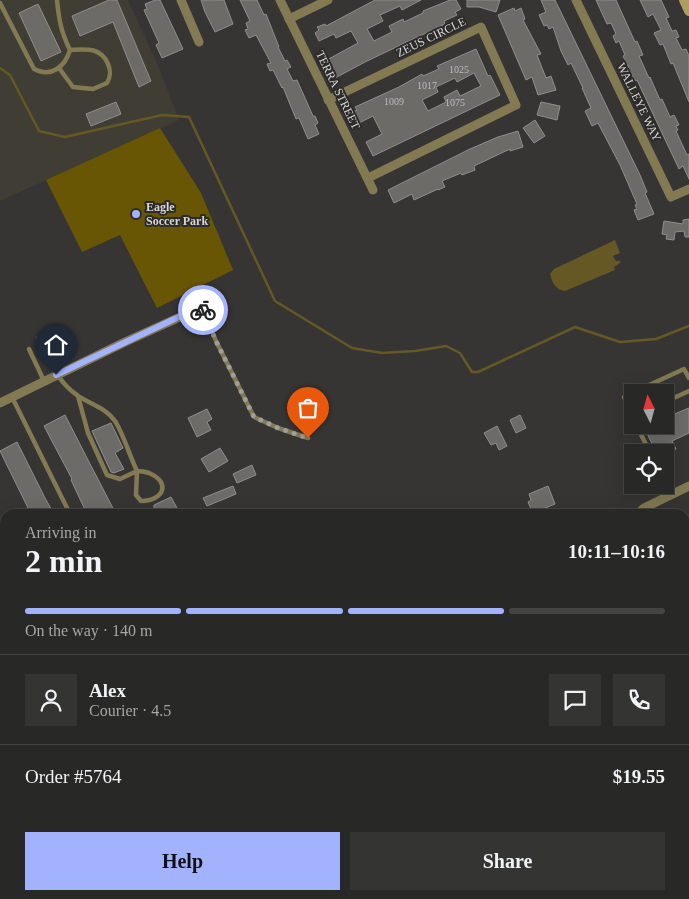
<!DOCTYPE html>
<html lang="en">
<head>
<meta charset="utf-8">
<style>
  :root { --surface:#282826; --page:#343432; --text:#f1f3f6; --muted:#a5a6a7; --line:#444443; --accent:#a2b2fd }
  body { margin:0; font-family:Georgia,serif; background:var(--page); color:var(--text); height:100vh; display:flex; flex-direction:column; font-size:19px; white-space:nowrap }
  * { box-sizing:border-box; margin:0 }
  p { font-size:16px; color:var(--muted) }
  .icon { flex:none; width:28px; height:28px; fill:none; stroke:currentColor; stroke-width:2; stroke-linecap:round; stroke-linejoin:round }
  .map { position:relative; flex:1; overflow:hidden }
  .details { position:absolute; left:0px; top:509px; width:690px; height:391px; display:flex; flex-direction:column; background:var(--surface); border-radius:15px 15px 0 0; box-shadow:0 5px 20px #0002,0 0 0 1px var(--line) }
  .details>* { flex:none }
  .needle { width:32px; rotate:354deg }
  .tools { position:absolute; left:624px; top:384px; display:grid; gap:10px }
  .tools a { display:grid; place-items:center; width:50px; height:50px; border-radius:0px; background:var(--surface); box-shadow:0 5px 20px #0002,0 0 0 1px var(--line); font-size:25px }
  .pin { position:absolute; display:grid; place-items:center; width:42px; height:42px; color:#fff; margin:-51px -21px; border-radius:50% 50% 50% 0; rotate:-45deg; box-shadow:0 0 5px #0007 }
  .pin .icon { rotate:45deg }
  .courier { position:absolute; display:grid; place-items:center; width:50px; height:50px; margin:-25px; border:4px solid #a2b2fd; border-radius:50%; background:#fff; color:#222; box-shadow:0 1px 6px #0007 }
  .head em { font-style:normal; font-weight:700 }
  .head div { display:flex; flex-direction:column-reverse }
  .head { display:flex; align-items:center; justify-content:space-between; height:85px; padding:0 25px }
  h1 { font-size:32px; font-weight:700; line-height:38px }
  .bar { display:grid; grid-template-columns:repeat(4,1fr); gap:8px 5px; align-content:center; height:60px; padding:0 25px }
  .bar i { height:6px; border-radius:4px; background:var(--line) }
  .bar .selected { background:var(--accent) }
  .bar p { grid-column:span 4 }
  .line { display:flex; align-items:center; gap:12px; padding:0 25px; border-top:1px solid var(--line) }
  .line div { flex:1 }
  .round { display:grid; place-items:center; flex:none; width:52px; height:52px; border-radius:0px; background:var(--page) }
  .button { display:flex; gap:10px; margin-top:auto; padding:10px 25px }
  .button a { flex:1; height:58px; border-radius:0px; background:var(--accent); color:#111; font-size:20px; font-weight:700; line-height:58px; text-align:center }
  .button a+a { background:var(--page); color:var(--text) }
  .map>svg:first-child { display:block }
  .built { fill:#3f3d34 }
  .green { fill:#695605 }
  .water { fill:#665824 }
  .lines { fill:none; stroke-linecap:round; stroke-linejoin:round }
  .stream { stroke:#665824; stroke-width:2.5 }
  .building { fill:#6c6b68; stroke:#8f8e8a; fill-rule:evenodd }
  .lane { stroke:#837953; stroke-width:4.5 }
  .street { stroke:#837953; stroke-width:9 }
  .secondary { stroke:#af9e60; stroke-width:10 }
  .done { stroke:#9f9e9d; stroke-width:5; stroke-dasharray:0 9 }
  .route { stroke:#a2b2fd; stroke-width:6 }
  .poi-dot { fill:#a2b2fd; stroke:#2c2b29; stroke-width:2 }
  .labels { text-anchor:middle; stroke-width:4; stroke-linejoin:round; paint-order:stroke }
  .number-label { font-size:10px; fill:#bdbcba }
  .street-label { font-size:12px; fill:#d8d7d6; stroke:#2c2b29 }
  .poi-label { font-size:12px; font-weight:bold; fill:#d8d7d6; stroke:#2c2b29; text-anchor:start }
</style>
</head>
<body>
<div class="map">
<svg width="689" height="899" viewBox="0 0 689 899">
  <rect width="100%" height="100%" fill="#363533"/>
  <path class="built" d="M0,0H128L157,63L179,120L0,201Z"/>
  <path class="green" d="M160,128L201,193L233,270L157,308L120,235L82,252L46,180Z"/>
  <path class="water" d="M615,240L620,253L613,256L616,261H620V263L614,267L615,270L565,291C556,290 552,283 550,274L554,269Z"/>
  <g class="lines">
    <path class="stream" d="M0,68L10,75L39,131L65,137L162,115L189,117L275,301L352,348L382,353L415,351L446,346L460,353L472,372H478L575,327L620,342L656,339L689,326"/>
  </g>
  <g class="building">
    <path d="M109,0H117L151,81L139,87L113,22L80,36L72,16Z"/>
    <path d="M155,0H160L183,49L162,58L156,45L159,43L144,10L147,9L145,4Z"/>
    <path d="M201,0H224L233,24L215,32L205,12Z"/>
    <path d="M240,0H257L264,15L266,14L279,47H278L285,61L287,60L291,67L287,69L293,81L297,80L313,116H315L318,123L315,125L319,134L308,139L299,118L296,119L283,87L282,88L273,70L270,71L267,64L271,63L256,35L249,38L245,30L248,29L246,23L250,21Z"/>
    <path d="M375,0H421L402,10L400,6L380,15L383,21L367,29L374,41L392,32L389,26L403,19L404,22L423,13V11L450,0H456L461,9L455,12L457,15L444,21L445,24L367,61L335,78L325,61L358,43L351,31L336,38L334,34L319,41L315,33L319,30L317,27L325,24L326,26Z"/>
    <path d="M467,0H500L496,12L479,7H467Z"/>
    <path d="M541,0H555L640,175L647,192L645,193L654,214L638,220L634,210L637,209L635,205L637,204L620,165L598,123L592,126L585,111L591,108L582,88H583L571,63L568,65L561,51L553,27L549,29L547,25L544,26L539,15L546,12Z"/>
    <path d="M596,0H616L635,42L637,41L643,55L639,56L649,78L650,77L660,100L662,99L670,117L674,115L679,125L676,126L678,130L676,131L687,155L689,154V179L683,166L679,169L637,80L635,81L626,62L623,56L625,55L619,41L616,43L613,36L616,34L611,23L607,24Z"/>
    <path d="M640,0H661L669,17L666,18L672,31L676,30L679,37L676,38L682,50L686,49L689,56V102L673,63L671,64L663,44L660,45L654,33L661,30L653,14L648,17Z"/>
    <path d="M38,4L61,52L41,61L19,13Z"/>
    <path d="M514,8L515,11L521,8L525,19L523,20L541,54L537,55L546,78L551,76L556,90L538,95L532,77L526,80L498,15Z"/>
    <path d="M476,49L488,76L490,75L500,95L373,156L366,142L382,134L373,116L357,124L351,113L357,110L355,107L399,87L422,74L423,76L439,69L437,66ZM474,73L481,86L460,96L457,90L444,97L446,102L428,111L422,100L438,92L436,87L455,78L457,82Z"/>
    <path d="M116,102L121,114L91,126L86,114Z"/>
    <path d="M541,102L560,106L557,120L537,115Z"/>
    <path d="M535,120L545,136L534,143L523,128Z"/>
    <path d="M518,131L523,147L510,151V149L474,166L475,170L462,175L461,173L442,181L445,187L438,190V189L414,200L412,194L394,203L388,190L470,149L498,137Z"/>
    <path d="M689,219V237H685L684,231L675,232L674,240L666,239L667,235L662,234L664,221L683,224V220Z"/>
    <path d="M689,408V433L672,441L676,449L668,452L665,445L655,450L643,425H665V413L670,411L672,415Z"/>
    <path d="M207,409L212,419L207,422L211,430L197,437L188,418Z"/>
    <path d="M65,415L88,460L116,514H87L71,480L72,479L44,426Z"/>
    <path d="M520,415L526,428L516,433L510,420Z"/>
    <path d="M111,423L123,448L115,453L124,469L114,473L111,472L92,431Z"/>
    <path d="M497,426L507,446L499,450L496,443L491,445L484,433Z"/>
    <path d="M17,442L45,498L54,514H31L0,451Z"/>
    <path d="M220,448L228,461L209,472L201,459Z"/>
    <path d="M252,465L256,475L237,483L233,474Z"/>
    <path d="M233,486L236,494L207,506L203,498Z"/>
    <path d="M548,486L555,504L543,509L545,514H533L528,502L531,500L529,494Z"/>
    <path d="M171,497L177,508L165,514H141L154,508V505Z"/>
  </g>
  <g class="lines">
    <g class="lane">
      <path d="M0,3L34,69C51,78 65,67 70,50C61,32 59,20 57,0"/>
      <path d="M59,68L73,87L93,89L107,83C111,76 111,71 108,64C101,47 86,49 70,50"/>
      <path d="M202,307L216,341L254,417L278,428L308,438"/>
      <path d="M38,338C49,359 57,382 77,395C89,404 105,407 115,421C123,433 130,457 137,471C141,471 146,472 149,473C172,483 163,501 141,501L136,495L137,471L120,479L107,475L88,433L78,396"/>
      <path d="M29,349L44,381"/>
      <path d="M634,392L684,369L689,378"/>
      <path d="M632,393L624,397L632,417"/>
      <path d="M12,397L70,514"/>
      <path d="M665,402L689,391"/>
      <path d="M636,425L650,452"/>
      <path d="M665,484L671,495"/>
      <path d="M0,674L5,672"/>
    </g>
    <g class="street">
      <path d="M181,0L199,42"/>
      <path d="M280,0L373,190"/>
      <path d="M576,0L671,197L689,189"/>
      <path d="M289,19L328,0"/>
      <path d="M328,100L481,27L516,105L368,178"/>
      <path d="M0,403L125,342L202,307"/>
      <path d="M638,514L644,508L689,486"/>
      <path d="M685,632L689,640"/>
      <path d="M685,799L689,802"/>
      <path d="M0,823L5,821"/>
      <path d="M413,895L415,899"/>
      <path d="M592,899L600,895"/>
    </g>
    <path class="secondary" d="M684,0L689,11"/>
  </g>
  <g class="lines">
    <path class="done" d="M203,310L216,341L254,417L278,428L308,438"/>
    <path class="route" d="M56,375L187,313L202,307L203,310"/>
  </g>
  <circle class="poi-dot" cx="136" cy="214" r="5"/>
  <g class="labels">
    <g class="number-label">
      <text x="459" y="73">1025</text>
      <text x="427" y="89">1017</text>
      <text x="394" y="105">1009</text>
      <text x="455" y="106">1075</text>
    </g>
    <g class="street-label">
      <text transform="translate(431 37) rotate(-26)" y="4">ZEUS CIRCLE</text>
      <text transform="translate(338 90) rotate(64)" y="4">TERRA STREET</text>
      <text transform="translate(639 102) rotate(64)" y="4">WALLEYE WAY</text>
    </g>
    <g class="poi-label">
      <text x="146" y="211">Eagle<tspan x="146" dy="14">Soccer Park</tspan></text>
    </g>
  </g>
</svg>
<div class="tools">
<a><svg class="needle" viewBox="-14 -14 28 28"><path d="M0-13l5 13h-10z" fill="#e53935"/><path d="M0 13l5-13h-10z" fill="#a5a6a7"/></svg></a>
<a><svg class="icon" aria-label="locate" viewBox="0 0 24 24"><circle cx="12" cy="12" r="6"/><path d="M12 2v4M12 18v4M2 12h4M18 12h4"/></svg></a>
</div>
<div class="pin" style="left:308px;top:438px;background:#ea580c"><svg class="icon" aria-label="bag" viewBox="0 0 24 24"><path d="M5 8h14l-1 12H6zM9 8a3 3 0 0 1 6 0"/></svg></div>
<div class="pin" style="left:56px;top:375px;background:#1f2937"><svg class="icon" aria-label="home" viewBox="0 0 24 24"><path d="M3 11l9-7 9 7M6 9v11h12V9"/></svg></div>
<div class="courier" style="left:203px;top:310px"><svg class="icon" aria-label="bike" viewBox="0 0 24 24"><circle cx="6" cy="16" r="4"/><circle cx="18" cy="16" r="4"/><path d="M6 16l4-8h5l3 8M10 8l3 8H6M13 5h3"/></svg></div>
<section class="details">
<div class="head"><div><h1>2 min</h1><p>Arriving in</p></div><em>10:11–10:16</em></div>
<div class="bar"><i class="selected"></i><i class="selected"></i><i class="selected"></i><i></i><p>On the way · 140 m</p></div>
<div class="line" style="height:90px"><a class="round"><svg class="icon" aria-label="person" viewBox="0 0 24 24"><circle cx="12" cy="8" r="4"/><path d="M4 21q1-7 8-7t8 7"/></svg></a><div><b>Alex</b><p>Courier · 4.5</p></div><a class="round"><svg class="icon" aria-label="chat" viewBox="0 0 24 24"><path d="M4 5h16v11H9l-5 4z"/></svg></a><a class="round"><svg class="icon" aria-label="phone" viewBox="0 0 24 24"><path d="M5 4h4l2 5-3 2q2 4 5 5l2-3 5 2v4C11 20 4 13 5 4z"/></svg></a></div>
<div class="line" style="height:65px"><div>Order #5764</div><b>$19.55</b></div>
<div class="button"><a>Help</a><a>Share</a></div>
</section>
</div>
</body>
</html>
